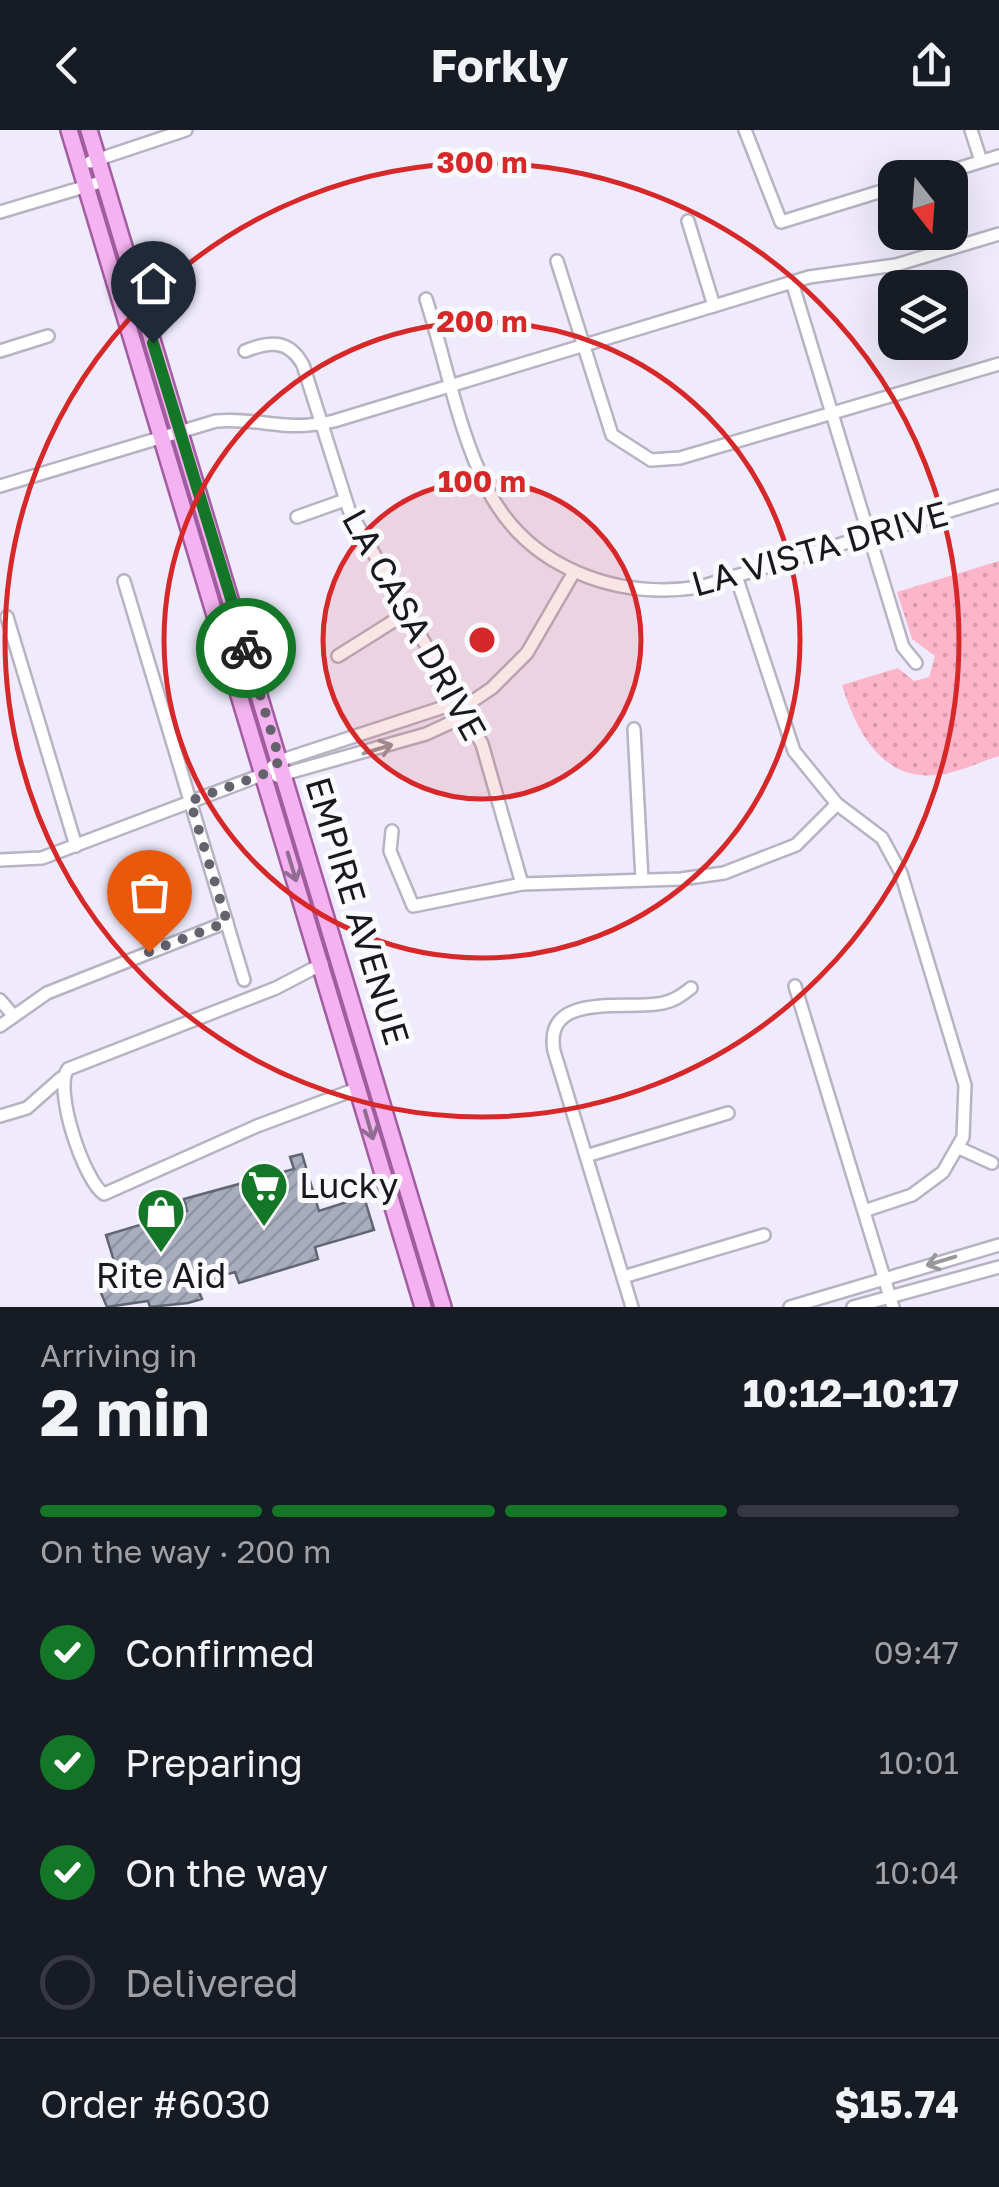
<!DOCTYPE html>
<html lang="en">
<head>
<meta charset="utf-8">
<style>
  :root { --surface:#171b24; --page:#20242c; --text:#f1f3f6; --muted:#9ea1a6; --line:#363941; --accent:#147728 }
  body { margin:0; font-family:"Golos Text",sans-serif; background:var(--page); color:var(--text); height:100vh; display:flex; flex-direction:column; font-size:38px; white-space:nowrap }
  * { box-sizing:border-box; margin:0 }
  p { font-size:32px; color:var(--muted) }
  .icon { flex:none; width:55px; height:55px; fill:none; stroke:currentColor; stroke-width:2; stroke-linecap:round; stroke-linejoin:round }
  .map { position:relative; height:1177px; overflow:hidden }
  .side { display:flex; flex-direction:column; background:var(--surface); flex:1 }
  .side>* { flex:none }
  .needle { width:65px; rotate:163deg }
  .fabs { position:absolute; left:878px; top:30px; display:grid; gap:20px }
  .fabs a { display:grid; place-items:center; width:90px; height:90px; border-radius:20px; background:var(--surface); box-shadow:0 10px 40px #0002; font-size:50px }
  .pin { position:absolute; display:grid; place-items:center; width:85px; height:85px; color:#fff; margin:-102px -42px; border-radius:50% 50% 50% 0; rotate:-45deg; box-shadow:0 0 10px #0007 }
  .pin .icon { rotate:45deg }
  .courier { position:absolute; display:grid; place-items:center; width:100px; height:100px; margin:-50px; border:8px solid #147728; border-radius:50%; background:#fff; color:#222; box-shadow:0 2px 12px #0007 }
  .summary em { font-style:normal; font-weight:700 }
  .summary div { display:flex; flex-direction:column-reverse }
  .summary { display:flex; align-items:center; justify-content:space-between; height:170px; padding:0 40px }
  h1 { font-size:65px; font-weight:700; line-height:75px }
  .bar { display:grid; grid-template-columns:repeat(4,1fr); gap:15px 10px; align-content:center; height:120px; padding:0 40px }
  .bar i { height:12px; border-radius:8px; background:var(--line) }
  .bar .active { background:var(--accent) }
  .bar p { grid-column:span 4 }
  .line { display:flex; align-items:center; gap:25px; padding:0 40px; border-top:2px solid var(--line) }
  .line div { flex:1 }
  ol { padding:0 40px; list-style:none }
  li { display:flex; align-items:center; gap:30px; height:110px }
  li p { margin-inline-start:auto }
  li .icon { padding:10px; border-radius:50%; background:var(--accent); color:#fff; stroke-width:4 }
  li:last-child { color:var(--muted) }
  li i { width:55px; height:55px; border:5px solid var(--line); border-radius:50% }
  header { display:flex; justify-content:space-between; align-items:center; height:130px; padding:0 40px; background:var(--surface); font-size:45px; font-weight:700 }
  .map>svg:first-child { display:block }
  .green { fill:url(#green-dots) }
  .building { fill:url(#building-hatch); stroke:#616674; stroke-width:2.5 }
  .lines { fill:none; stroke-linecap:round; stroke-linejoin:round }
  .minor-casing { stroke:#b8b3c3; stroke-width:16 }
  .major-casing { stroke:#a25ca0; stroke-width:20 }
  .minor { stroke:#fff; stroke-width:11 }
  .major { stroke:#f4b3f0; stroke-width:15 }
  .oneway { stroke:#98979a }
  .oneway2 { stroke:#916d92 }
  .done { stroke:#64626c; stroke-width:10; stroke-dasharray:0 18 }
  .route { stroke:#147728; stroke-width:12 }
  .ring { fill:none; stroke:#d62828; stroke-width:5 }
  .labels { text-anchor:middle; stroke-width:10; stroke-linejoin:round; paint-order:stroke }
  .street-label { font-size:35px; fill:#19181e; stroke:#fbfafe }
  .poi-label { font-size:35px; fill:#19181e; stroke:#fbfafe; text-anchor:start }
  .centre { fill:#d62828; stroke:#fbfafe; stroke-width:5 }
  .ring-label { font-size:30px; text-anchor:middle; font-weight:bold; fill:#d62828; stroke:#fbfafe; stroke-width:10; stroke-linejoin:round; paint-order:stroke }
</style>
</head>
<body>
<header><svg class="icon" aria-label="back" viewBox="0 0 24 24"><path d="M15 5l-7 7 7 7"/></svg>Forkly<svg class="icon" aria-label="share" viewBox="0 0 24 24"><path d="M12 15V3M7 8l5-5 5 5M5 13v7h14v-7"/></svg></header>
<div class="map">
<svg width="999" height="1177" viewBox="0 0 999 1177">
  <defs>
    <pattern id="green-dots" width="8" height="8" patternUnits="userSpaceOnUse" patternTransform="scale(2.5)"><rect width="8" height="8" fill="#fdb5ca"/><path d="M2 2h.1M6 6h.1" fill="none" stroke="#d89bad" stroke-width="1.8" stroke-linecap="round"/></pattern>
    <pattern id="building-hatch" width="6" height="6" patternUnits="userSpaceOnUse" patternTransform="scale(2.5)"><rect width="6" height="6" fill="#a7adbd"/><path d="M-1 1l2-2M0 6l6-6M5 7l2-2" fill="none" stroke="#8f94a2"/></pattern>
  </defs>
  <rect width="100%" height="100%" fill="#efebfc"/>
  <path class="green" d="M999,431V626C980,632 957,643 937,645C881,651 856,600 842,555L898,538L914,551L929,547L935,526L912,509L897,462Z"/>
  <path class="building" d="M302,1024L319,1081L347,1072L346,1068L364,1067L374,1100L315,1117L318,1129L252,1149L239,1153L235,1142L218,1147L197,1156L202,1169L188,1173L150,1177L148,1171L107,1177L96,1151L118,1144L106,1105L187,1081L184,1069L294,1039L290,1027Z"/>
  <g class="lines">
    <g class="minor-casing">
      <g id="minor">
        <path d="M745,0L781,92L895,57"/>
        <path d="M971,0L981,31"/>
        <path d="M90,32L186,0"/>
        <path d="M928,48L999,26"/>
        <path d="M0,82L104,51"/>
        <path d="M688,91L714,176"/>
        <path d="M557,131L612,305L651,330L680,328L999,234"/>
        <path d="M792,152L903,517L916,533"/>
        <path d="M426,169C446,231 458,301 487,358C527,438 616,470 700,457L999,366"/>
        <path d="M0,221L48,206"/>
        <path d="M245,221C269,211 289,209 303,235L349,380L482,614L522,754"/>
        <path d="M0,356L216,291C262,287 282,303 334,291L809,147L896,135L999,104"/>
        <path d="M297,387L345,370"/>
        <path d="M736,446L794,621L837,674L882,708L901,743L965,955L963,1007L943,1042L912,1065L864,1081"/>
        <path d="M124,451L244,850"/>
        <path d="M7,487L76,716"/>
        <path d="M338,526L408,482"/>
        <path d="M634,599L642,750"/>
        <path d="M277,646L426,604L452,592L464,577L492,558L527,523L574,442"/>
        <path d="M392,701L390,721L413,776L522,754L681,749L724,743L796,715L837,674"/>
        <path d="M0,730L42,728L264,644L279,631L444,577H464"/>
        <path d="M322,834L276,858L68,939C53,959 84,1051 104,1064L257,996L359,958"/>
        <path d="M795,856L893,1177"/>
        <path d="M0,870L13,885"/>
        <path d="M0,896L47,863L227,792"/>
        <path d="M0,986L27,978L61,948"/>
        <path d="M959,1018L992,1033"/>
        <path d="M586,1026L728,983"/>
        <path d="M623,1147L764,1105"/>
        <path d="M632,1177L554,921C543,860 628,881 663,873C674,871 682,865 691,858"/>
        <path d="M790,1177L999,1115"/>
        <path d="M853,1177L999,1137"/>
      </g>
    </g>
    <g class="major-casing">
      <g id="major">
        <path d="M69,0L423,1177"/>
        <path d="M89,0L443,1177"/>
      </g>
    </g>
    <use href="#minor" class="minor"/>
    <use href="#major" class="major"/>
  </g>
  <defs><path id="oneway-shaft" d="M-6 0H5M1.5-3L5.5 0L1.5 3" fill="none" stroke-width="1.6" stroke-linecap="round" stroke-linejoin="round" transform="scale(2.5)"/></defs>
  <g class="oneway">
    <use href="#oneway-shaft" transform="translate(378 619) rotate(-17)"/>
    <use href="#oneway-shaft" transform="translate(941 1131) rotate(163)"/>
  </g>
  <g class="oneway2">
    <use href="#oneway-shaft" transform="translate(292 737) rotate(73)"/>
    <use href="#oneway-shaft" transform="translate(369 995) rotate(74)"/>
  </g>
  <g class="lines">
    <path class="done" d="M149,822L227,792L190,671L264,644L280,631L246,518"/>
    <path class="route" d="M153,213L246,518"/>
  </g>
  <circle cx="482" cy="510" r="159" fill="#d62828" fill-opacity=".12"/>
  <g class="ring">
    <circle cx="482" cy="510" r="159"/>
    <circle cx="482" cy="510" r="318"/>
    <circle cx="482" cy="510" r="477"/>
  </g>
  <defs>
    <g id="supermarket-pin" transform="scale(2.5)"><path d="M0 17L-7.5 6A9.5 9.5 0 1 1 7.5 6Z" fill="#147728" stroke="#fbfafe"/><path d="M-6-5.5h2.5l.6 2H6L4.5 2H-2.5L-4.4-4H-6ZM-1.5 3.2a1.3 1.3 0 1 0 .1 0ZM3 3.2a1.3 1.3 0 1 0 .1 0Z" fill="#fff"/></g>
    <g id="shop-pin" transform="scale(2.5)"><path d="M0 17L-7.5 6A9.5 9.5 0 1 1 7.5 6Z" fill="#147728" stroke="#fbfafe"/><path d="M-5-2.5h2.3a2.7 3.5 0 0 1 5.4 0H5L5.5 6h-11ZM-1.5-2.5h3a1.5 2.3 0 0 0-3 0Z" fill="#fff"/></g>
  </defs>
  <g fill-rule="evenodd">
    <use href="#supermarket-pin" x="264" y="1056"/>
    <use href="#shop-pin" x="161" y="1082"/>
  </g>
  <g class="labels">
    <g class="street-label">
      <text transform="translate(820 419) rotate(-16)" y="12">LA VISTA DRIVE</text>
      <text transform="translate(414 495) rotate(61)" y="12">LA CASA DRIVE</text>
      <text transform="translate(357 781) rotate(73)" y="12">EMPIRE AVENUE</text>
    </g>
    <g class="poi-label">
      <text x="299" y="1068">Lucky</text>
      <text x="161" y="1158" text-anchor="middle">Rite Aid</text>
    </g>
  </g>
  <circle cx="482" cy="510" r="15" class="centre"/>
  <g class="ring-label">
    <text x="482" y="43">300 m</text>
    <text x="482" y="202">200 m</text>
    <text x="482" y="362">100 m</text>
  </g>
</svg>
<div class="fabs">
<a><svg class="needle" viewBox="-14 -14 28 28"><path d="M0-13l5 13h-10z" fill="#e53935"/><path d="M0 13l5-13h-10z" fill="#9ea1a6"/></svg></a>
<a><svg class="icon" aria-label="layers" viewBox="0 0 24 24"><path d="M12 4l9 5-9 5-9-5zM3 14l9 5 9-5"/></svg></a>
</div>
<div class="pin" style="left:149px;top:822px;background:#ea580c"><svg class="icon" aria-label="bag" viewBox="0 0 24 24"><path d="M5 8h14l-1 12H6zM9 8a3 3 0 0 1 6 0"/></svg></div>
<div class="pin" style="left:153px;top:213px;background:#1f2937"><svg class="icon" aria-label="home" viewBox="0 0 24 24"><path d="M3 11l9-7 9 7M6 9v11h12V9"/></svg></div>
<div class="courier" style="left:246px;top:518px"><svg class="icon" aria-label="bike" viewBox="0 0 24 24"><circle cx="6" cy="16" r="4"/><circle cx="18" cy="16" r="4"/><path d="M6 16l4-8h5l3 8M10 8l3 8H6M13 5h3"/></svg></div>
</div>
<section class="side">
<div class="summary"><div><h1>2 min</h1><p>Arriving in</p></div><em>10:12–10:17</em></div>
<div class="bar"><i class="active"></i><i class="active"></i><i class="active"></i><i></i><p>On the way · 200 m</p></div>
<ol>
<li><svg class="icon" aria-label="check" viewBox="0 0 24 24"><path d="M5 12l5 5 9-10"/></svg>Confirmed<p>09:47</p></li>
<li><svg class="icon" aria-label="check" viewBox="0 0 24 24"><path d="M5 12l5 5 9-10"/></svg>Preparing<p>10:01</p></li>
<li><svg class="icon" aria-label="check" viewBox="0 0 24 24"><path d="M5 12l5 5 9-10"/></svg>On the way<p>10:04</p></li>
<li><i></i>Delivered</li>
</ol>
<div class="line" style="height:130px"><div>Order #6030</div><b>$15.74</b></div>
</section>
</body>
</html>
